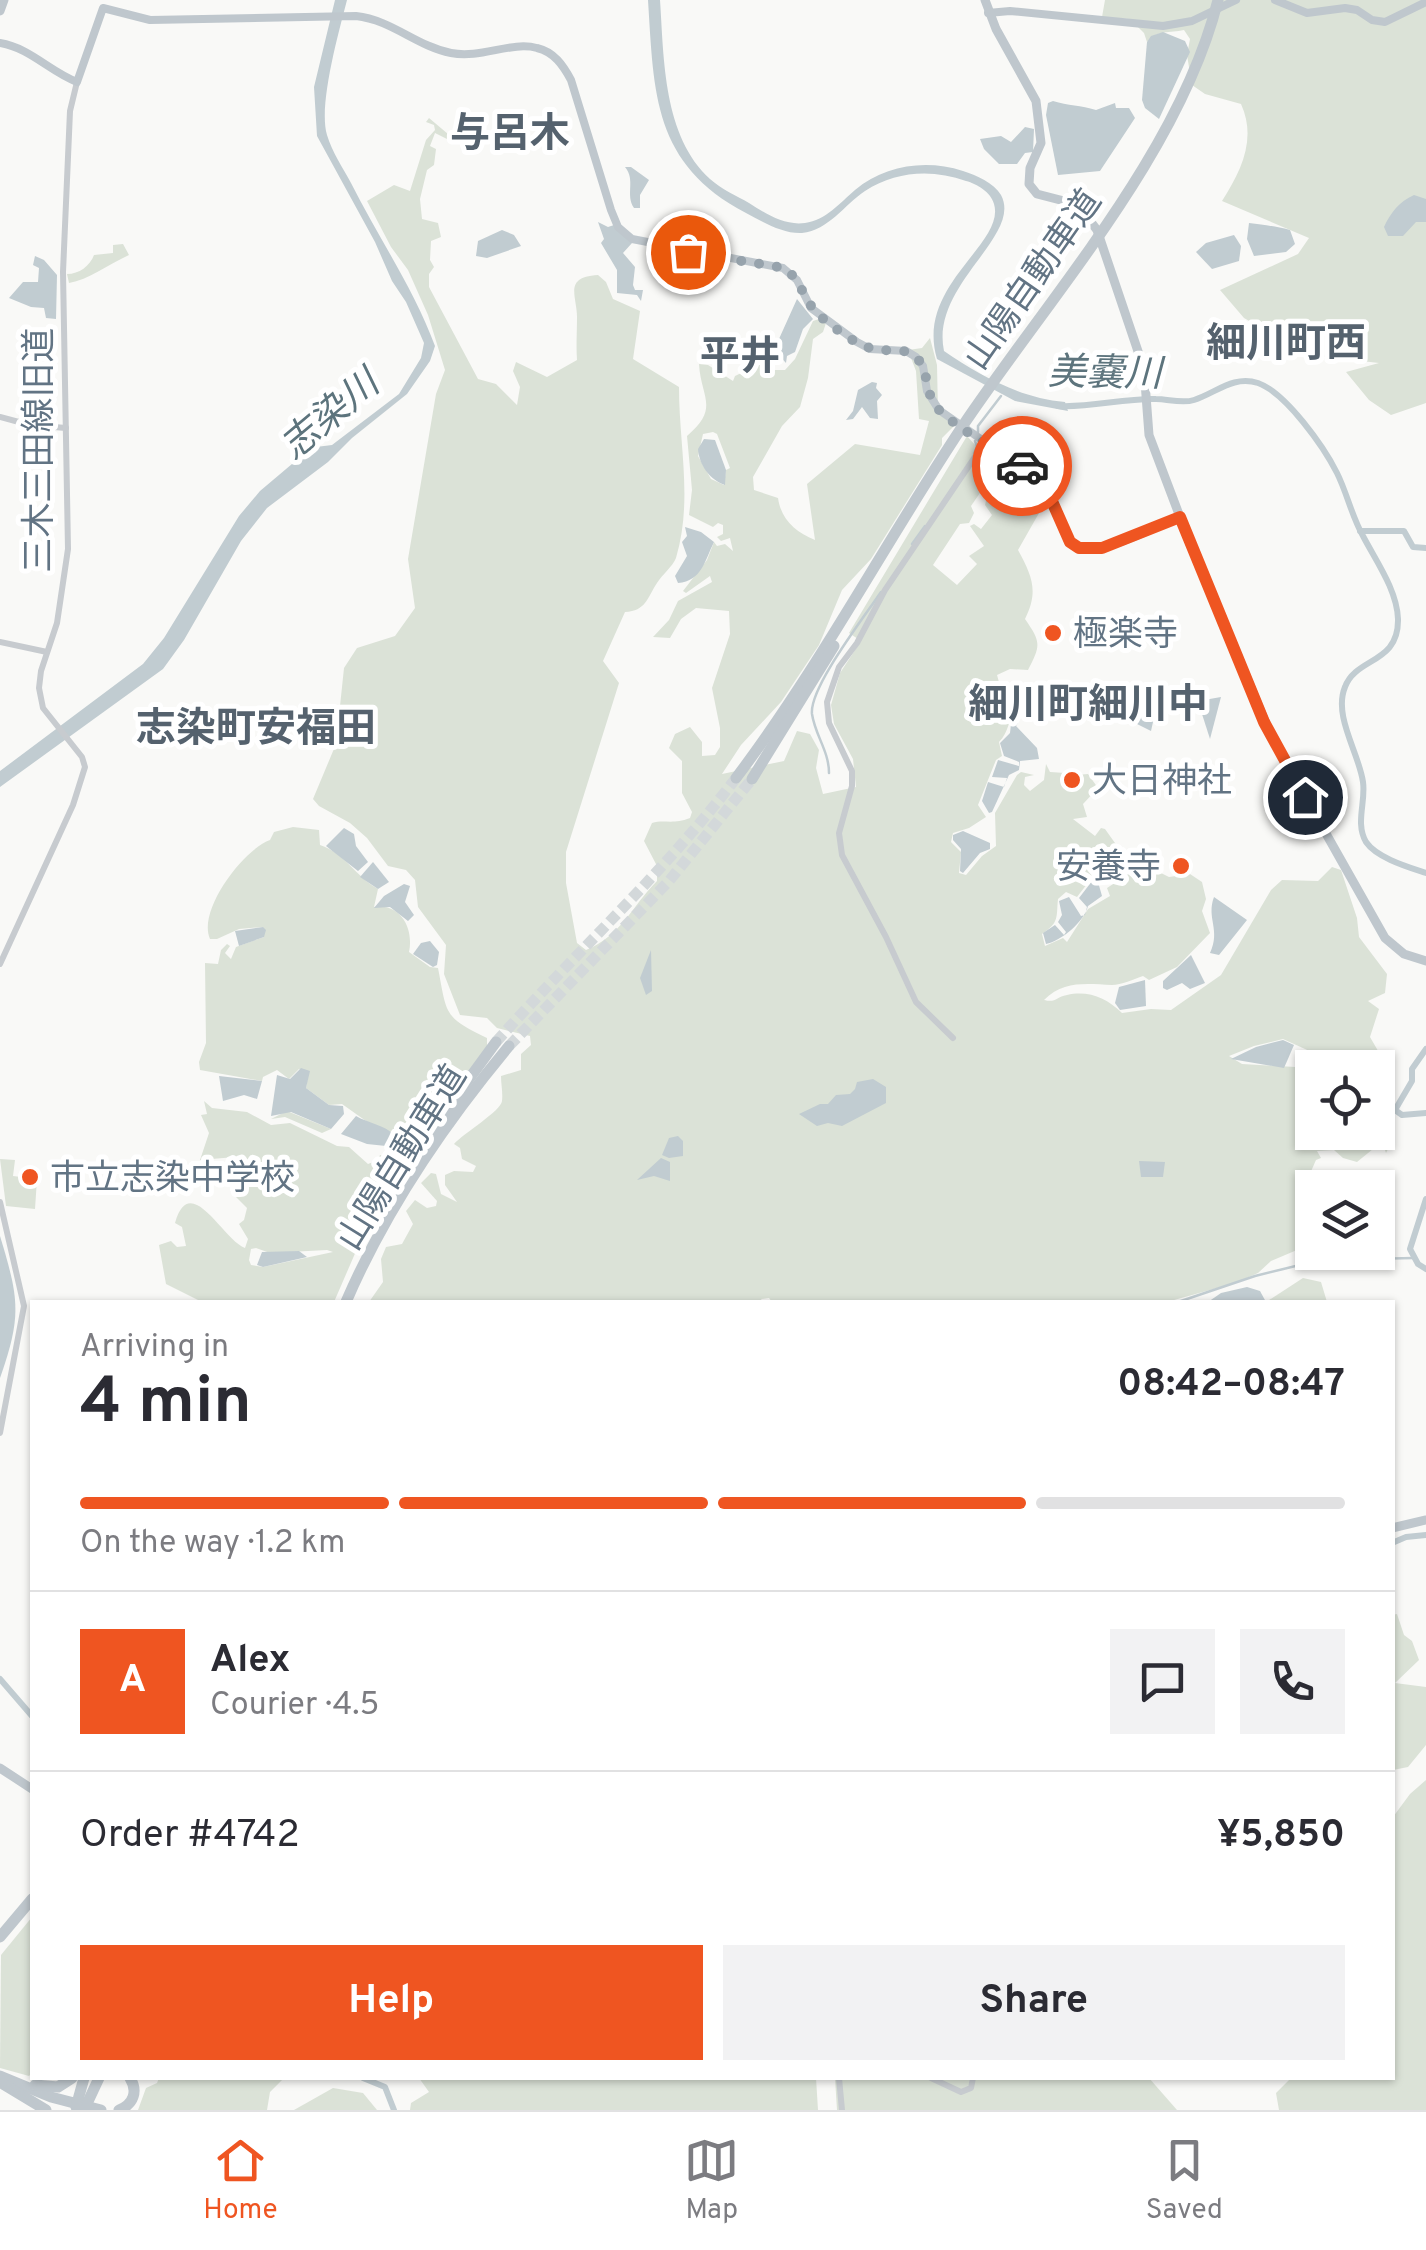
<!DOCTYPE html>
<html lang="en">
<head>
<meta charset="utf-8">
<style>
  :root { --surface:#fff; --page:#f2f2f3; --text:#2b2b33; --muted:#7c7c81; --line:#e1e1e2; --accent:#ef5521 }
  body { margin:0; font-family:Overpass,"Noto Sans JP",sans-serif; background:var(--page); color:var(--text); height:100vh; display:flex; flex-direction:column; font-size:38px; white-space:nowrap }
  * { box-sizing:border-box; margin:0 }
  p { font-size:32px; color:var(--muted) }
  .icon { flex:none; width:55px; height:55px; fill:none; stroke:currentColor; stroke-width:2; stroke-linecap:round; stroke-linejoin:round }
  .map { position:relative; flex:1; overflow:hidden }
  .drawer { position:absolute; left:30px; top:1300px; width:1365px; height:780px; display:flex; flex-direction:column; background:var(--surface); border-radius:0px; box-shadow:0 2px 8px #0004 }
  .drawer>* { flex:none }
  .tools { position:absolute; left:1295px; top:1050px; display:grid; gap:20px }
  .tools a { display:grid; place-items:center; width:100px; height:100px; border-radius:0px; background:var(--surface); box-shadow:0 2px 8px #0004; font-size:50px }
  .pin { position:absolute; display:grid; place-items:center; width:85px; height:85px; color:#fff; margin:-42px; border:5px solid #fff; border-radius:50%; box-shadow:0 2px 10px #0007 }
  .courier { position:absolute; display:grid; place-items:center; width:100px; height:100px; margin:-50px; border:8px solid #ef5521; border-radius:50%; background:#fff; color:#222; box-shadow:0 2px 12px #0007 }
  .headline em { font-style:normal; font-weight:700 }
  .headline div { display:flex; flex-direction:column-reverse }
  .headline { display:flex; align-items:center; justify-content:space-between; height:170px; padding:0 50px }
  h1 { font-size:65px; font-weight:700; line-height:75px }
  .bar { display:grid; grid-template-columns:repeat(4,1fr); gap:15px 10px; align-content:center; height:120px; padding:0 50px }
  .bar i { height:12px; border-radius:8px; background:var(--line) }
  .bar .active { background:var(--accent) }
  .bar p { grid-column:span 4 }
  .line { display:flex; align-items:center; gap:25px; padding:0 50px; border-top:2px solid var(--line) }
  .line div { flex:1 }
  .round { display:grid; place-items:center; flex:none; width:105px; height:105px; border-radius:0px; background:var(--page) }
  .cta { display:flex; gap:20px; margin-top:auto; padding:20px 50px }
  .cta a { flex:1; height:115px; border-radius:0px; background:var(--accent); color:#fff; font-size:40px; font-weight:700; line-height:115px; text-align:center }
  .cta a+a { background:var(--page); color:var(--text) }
  .menu { display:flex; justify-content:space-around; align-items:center; height:140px; border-top:2px solid var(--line); background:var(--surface); font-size:28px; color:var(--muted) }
  .menu a { display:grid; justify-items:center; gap:5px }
  .menu .active { color:var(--accent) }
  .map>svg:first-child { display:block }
  .green { fill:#dbe2d7; fill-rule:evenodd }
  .water { fill:#c1ccd1 }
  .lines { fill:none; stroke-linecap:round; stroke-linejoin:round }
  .stream { stroke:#c1ccd1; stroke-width:2.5 }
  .river { stroke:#c1ccd1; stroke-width:6 }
  .motorway-tunnel { stroke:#d3d8da; stroke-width:11; stroke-dasharray:11 5.5; stroke-linecap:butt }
  .tertiary { stroke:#c7cbcf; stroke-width:6 }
  .secondary { stroke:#bfc7cd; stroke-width:8 }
  .primary { stroke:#bfc7cd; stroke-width:9 }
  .motorway { stroke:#bfc7cd; stroke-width:11 }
  .done { stroke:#97a3ac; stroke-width:10; stroke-dasharray:0 18 }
  .route { stroke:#ef5521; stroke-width:12 }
  .poi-dot { fill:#ef5521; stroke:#fff; stroke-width:4 }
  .labels { text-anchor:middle; stroke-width:10; stroke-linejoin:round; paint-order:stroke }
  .street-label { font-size:35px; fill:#627484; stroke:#fff }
  .poi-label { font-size:35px; fill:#627484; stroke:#fff; text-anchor:start }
  .water-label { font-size:38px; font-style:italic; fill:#5d747d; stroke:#fff }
  .quarter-label { font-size:40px; font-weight:bold; fill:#55626e; stroke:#fff }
</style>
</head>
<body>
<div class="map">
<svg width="1426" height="2110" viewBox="0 0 1426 2110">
  <rect width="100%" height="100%" fill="#f9f9f7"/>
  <g class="green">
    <path d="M1105,0H1426V403L1391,415L1369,400L1346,372L1379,363L1308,355L1244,318L1220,290L1298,254L1309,238L1222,201C1241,171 1257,139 1241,104L1205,94L1192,85L1187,55L1190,39L1184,30C1170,33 1156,30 1147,42L1144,33L1130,19L1102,17Z"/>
    <path d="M429,118L448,134L447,139L435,133L430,146L436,149L434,165L427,170L420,199L422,219L438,223L441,237L431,241L430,260L434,267L429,274V287L478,379L496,384L517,405L520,387L513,371L516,362L547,377L577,360C576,346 577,332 577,317C577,296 563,277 598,275L606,282L613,299L640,311L633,359L679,387C679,446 693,500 676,558C673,566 662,575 657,583C647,598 646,611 625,612L603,661L619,683L566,852V883L577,943L586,950C621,936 632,906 657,881V866L644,841L652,823C664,819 672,825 690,818L692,812L682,793V761L669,748L675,734L690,727L702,742V756L715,755L720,747V728L712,688L730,634L729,611L696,608L681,619L670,638L653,637L669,620L678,601L712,582L710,576L686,593L683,591L707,560L714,542L717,546L725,544L733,551L730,538L721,541L717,537L723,534V525L718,523L713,527L689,515L692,490L687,436C720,408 701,398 699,364L708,365L733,381L735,376L762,363L775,370H785L795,359L813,321L819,319L826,323L823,332L813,339L808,378L800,407L782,426L753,477L754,490L778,498C781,519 795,532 815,540L807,484L855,444L920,455L929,421L919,419L916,371L908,350L922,348L930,338L937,365L938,412L955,425L942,438V445L871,559L842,590L819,645L781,702L741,745L722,774L784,761L797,731L810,734L819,750L816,768L823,794L856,787L853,759L834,724L831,705L840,673L861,641L849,633L967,436L986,457L1005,461L1027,475L1047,499L1018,550C1032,576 1039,591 1025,619C1041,642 1041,645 1028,670L1010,669L997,675L1002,693L1006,694L1027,684L1031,688C1027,697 1020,701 1015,709C1008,721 1009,732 999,742L1002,756L996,760L978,805L986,817L969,828L953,833L951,842L961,852L959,873L966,875L982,856L996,846L995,813L1017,775L1021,772L1034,775L1025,777L1024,785L1030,791L1044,780L1046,764L1050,772L1065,773L1063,778L1071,788L1076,775L1088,774L1098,788L1083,804L1087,817L1073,819L1095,836L1101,828L1105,829L1120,850L1113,866L1099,877L1094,875L1077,897L1066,892L1058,899C1056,917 1060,922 1042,934L1045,946L1063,938L1067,942L1088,909L1110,896L1107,888L1133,871L1151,868L1169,877L1190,874L1202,882L1206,899L1202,911L1210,933L1177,967L1149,980L1143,976C1134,979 1121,985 1112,985C1087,984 1064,980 1044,1000C1056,1003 1056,997 1067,995C1088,990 1107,998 1122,1013L1151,1009L1171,1010L1221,975L1271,890L1282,880L1318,881L1332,867L1341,870L1357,918L1359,937L1387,974L1385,993L1368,1001L1379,1009L1370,1037L1381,1056L1366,1066L1327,1059L1283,1039L1254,1046L1229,1056L1242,1064L1312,1068V1134L1321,1144L1335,1141L1342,1133H1388L1394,1137L1386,1153L1384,1147L1373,1149L1357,1162L1343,1158L1334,1150L1317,1151L1321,1158L1316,1160L1301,1194L1302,1206L1312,1211V1249L1297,1250L1271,1261L1258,1273L1235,1283L1167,1302H772L769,1298L761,1299L763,1302H369L383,1282L381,1259L386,1247L402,1244L413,1224L406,1211L415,1200L427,1208L436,1206L437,1201L421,1183L431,1173L436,1174L441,1194L457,1202L445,1185V1175L454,1171L473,1172L476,1166L462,1159L460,1148L454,1144C464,1133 501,1111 502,1101C503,1093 501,1084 501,1076L521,1070V1054L531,1045L530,1036L497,1028L487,1018L460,1015L444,974L446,945L418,907L415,880L406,870L388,866L367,838L350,823L319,806L313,799L336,744L344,668L357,648L395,636L415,608L408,559L436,394L445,370L428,315L408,270L391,247L367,201L394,185L410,191L426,140L435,130L434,125L426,122ZM713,432L717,434L730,468L726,470L724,485L711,479L698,456L703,434ZM982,490L988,492L985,505L992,515L981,529L974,524L970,526L984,546L969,556L977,564L957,585L933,565L960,524L969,523L974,513L971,506Z"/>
    <path d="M123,244L129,255C109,264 88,280 69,283L67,274C79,274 90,266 94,255L113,253V245Z"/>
    <path d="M293,827L319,830L320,845C345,853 356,877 378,889L374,907C401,903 414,929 409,952L430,967L438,968C447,1014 443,1017 487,1038V1046L433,1120L403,1136L373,1126L342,1104L329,1105L306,1088L308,1075L299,1069L289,1079L277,1070L263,1077L262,1081L200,1070L199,1062L206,1043L205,963L218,964L221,950L227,944L230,946L225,953L231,959L236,947L264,937L263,927L239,929L217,939H210C197,910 244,849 270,840L274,832Z"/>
    <path d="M204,1101L212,1108L247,1112L271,1125L290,1123L337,1146L349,1147L368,1164L378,1160L380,1155L391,1158L398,1177L363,1235L334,1302L205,1300L202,1302L166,1284L159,1245L171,1241L177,1247L186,1246L182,1227L175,1223C190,1170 223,1240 245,1248L248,1239L239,1224L244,1220L247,1208L230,1191L233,1185L247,1181L248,1167L235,1157L200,1160L209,1133L201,1115L207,1114ZM256,1248L270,1253L327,1250L333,1252L263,1267L251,1265L249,1260L251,1249Z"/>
    <path d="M287,1111L331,1129L322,1133L285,1117L271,1119Z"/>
    <path d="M0,1159L15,1160L13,1176L37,1179L35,1209L6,1206Z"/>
    <path d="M1303,1278L1321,1282L1327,1302H1266Z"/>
    <path d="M1397,1614L1404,1635L1412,1641L1419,1660L1395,1683L1426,1687V1745L1408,1767L1393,1770L1392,1615Z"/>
    <path d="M1426,1780V2110H1279L1276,2093L1291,2078H1392L1393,1817L1410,1794Z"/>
    <path d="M32,1917V2073L29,2076L0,2068L1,1955Z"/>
    <path d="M159,2078H284L270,2092L267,2110H138L146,2088L157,2083Z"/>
    <path d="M419,2078H816L818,2110H410L411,2103L429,2092Z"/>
    <path d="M835,2078H1149L1177,2110H837Z"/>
    <path d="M333,2088L363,2093L377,2110H294Z"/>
  </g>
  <g class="water">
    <path d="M335,0H347C339,31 318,106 327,135C332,152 343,168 351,183C378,237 414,289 435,346L430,361L407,394L352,438L328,462L267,508L241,541L184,640L163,669L0,787V771L143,664L164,638L239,516L260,491L305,453L316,447L332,445L399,394L421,358L424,343L406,302L392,281L375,242L317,136L314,87Z"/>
    <path d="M648,0H660C664,59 663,136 710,179C721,189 737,196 749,203C766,214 785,226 805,223C826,220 840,203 855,190C885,165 926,159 963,171C976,175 994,183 1001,195C1023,236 930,285 944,351C981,376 1020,398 1065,402L1068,411L1015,401L937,359C915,285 1006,244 994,204C991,192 977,184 966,181C932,169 896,171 865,191C844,205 829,230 802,233C783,234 763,222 746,213C653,164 654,94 648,0Z"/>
    <path d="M1163,32L1185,41L1190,52L1159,119L1145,108L1142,100L1147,42L1151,36Z"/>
    <path d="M1053,101C1068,106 1081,105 1096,110L1115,103L1116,108H1129L1135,118L1100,171L1058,175L1046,115L1048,103Z"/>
    <path d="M1025,127L1034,129L1033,152L1025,153L1017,164H999L984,149L980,139L1001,136L1011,142Z"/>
    <path d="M625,167H631L649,180L640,195V208H634C625,195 636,180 625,167Z"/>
    <path d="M1414,195L1426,199V222H1416L1403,236H1388L1384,227C1391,212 1399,202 1414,195Z"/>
    <path d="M598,222L608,227L614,225L632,243L623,253L635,267L633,285L635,290H643L641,301L637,295L617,293V270L601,243L604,239Z"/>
    <path d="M1249,223C1264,225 1275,226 1290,230L1295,244L1286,252L1254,256L1247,239Z"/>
    <path d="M502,230L514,235L521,246L487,258L476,256L478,241Z"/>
    <path d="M1234,235L1241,246L1239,261L1212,269L1196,252L1206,243Z"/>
    <path d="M35,256L44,260L57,275L56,319L46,318L44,308L31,307L9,298L23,282H38L39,268L33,265Z"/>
    <path d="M797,299L813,319L803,329L795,352L787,356L786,363L774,350Z"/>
    <path d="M872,382L877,383L876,388L882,395L877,401L878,419L870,418L862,407L853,419L846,420L853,411L858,390Z"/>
    <path d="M704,439L715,440L726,470L725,485C710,480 699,465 698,449Z"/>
    <path d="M685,527L701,532L714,542C705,560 702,581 678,583L675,576L687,556L682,542L687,536Z"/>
    <path d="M1143,694L1148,695L1144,699L1157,704L1151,731L1137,724L1136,701Z"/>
    <path d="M1221,697L1210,739L1202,714L1204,700Z"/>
    <path d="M1018,723L1016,726L1037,748L1039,759L1020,761L1019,770L1009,775L992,812L989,813L982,801L988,782L1004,787L1007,778L992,777L998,760L1019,766V762L1004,756L1000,743L1010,733L1011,724Z"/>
    <path d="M344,828L354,834L356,846L368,862L358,871L326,846Z"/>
    <path d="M963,831L990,843V849L980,853L963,873L960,871L961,849L953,840V835Z"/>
    <path d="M373,862L389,882L378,889L360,877Z"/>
    <path d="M1096,876L1097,879L1104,876L1098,882L1102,896L1088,906C1084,922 1061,941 1046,944L1043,933L1055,925L1064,935L1066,932L1058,922L1062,915L1059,901L1069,897L1081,916L1085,915L1087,907L1079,898Z"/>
    <path d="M404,884L410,886L405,902L414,915L408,921L390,907L374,908L384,896Z"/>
    <path d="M1214,897L1247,920L1219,955L1210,953C1221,930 1206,918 1214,897Z"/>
    <path d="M263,927L266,930L264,937L239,946L235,931Z"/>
    <path d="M430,941L439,952L437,965L433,967L413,954L421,943Z"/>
    <path d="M651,950L652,991L646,995L640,978Z"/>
    <path d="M1191,955L1205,983L1190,989L1182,983L1167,990L1163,988V981Z"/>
    <path d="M1145,980L1146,1006L1120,1010L1115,1003L1119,987Z"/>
    <path d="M1283,1040L1294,1045L1284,1068L1231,1059L1256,1047Z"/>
    <path d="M301,1068L310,1071L306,1088L329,1105L343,1106L344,1114L331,1129L291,1112L271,1116L277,1075L290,1079Z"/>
    <path d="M219,1076L262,1081L257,1099L244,1095L223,1101Z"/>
    <path d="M873,1079L886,1087V1103L842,1126L828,1123L817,1126L799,1114L820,1104H828L836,1095L850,1094L855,1089L857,1082Z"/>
    <path d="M356,1116C368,1123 385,1125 394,1135L386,1146L367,1144L341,1134Z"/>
    <path d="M678,1136L683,1141V1156L669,1158L662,1155L669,1138Z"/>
    <path d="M661,1158L670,1162V1181L654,1176L637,1180Z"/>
    <path d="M1139,1161L1165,1162L1163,1177H1141Z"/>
    <path d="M0,1236C19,1299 22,1315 0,1378Z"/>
    <path d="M299,1251L307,1257L263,1267L257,1265L262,1252Z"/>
    <path d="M1247,1287L1260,1291L1266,1302H1208L1221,1293Z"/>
  </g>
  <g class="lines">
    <g class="stream">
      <path d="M978,432V426L1001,396"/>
      <path d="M974,453L977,447L975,441"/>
      <path d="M912,544L925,526"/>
      <path d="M829,773C829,751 815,735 812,714C809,688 865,616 881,592"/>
      <path d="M1337,1065L1346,1068"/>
      <path d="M1178,1302L1255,1276L1320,1260L1414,1258"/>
    </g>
    <g class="river">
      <path d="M1058,406C1090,408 1124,398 1156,399C1168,399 1182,404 1194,400C1216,393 1233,375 1258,383C1286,393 1324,447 1337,473C1347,493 1352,517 1363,536C1376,561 1397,590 1398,619C1399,664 1356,657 1345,687C1333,716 1359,753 1363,782C1366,802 1355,823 1366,842C1377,858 1408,867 1426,873"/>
      <path d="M1360,531H1404L1413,547L1426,548"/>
      <path d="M1426,1049L1412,1069V1081L1395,1110L1402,1115L1426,1113"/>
      <path d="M1426,1199L1410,1249L1418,1264L1426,1269"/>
      <path d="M1392,1543L1406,1537L1426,1535"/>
      <path d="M0,1679L32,1716"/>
      <path d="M363,2078L385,2087L394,2110"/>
    </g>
    <g class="motorway-tunnel">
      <path d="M496,1042C575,953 664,873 736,778"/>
      <path d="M509,1046L669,881L752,779"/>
    </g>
    <g class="tertiary">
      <path d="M0,417L30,425L66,428"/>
      <path d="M0,642L47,652"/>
      <path d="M0,964L73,805L85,767L82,757L43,708L39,688L41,671L57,623L68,549L63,272L70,111L77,82"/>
      <path d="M953,1038L916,1002L886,937L842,855L839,833L852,786V771L829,723L827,702L839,667L857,643L885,590L985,442"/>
      <path d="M0,1202L24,1306L0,1433"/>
      <path d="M839,2078L842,2110"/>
      <path d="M931,2078L961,2092L971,2088L973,2078"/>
    </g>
    <g class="secondary">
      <path d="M1275,0L1307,13L1345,8L1357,10L1372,20L1385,22L1426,2"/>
      <path d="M988,13L1010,11L1163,26L1192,21L1236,0"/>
      <path d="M0,43C30,48 49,71 77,82L103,8L150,20L356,16C392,20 416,46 451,53C481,59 511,41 537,48C554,52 563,65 571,80L611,210L618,227L632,239L783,268L797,280L811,308L857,342L870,349L906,351L916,357L923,366L927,391L939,410L1041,481L1070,542C1096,562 1152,528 1180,517"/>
    </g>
    <g class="primary">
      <path d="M985,0L996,29L1036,101L1041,143L1030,168L1029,184L1037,194L1068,202L1081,209L1097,230L1144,369L1149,435L1180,517L1272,738L1385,938L1404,954L1426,961"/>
      <path d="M0,11L4,0"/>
      <path d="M1392,1528L1426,1520"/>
      <path d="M0,1768L32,1789"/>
    </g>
    <g class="motorway">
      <path d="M736,778C820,667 885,543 962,427C1049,297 1180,153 1218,0"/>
      <path d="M752,779L834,646"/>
      <path d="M397,1187L439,1120L496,1042"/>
      <path d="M346,1302C386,1209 444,1124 509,1046"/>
      <path d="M0,1937L32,1899"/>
      <path d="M0,2076L51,2097L101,2110"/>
      <path d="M3,2084L46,2110"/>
      <path d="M35,2085L58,2087L72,2078"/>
      <path d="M76,2107L84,2078"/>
      <path d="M84,2110L99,2078"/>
      <path d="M119,2110C134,2104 138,2091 130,2078"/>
    </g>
  </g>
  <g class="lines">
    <path class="done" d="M688,252L784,268C802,280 804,303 821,317C835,328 855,345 874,349C886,352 901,348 912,354C931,366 923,393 938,409C960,431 995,448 1022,466"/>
    <path class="route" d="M1022,466L1047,490L1070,542L1079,548H1102L1180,517L1264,722L1305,797"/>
  </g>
  <g class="poi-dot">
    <circle cx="1053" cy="633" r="10"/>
    <circle cx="1072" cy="780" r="10"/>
    <circle cx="1181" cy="866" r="10"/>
    <circle cx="30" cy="1177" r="10"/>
  </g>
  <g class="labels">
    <g class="street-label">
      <text transform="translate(1032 279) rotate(-55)" y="12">山陽自動車道</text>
      <text transform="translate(38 450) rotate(-90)" y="12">三木三田線旧道</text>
      <text transform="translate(401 1157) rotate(-58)" y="12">山陽自動車道</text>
    </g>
    <g class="poi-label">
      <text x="1073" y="645">極楽寺</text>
      <text x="1092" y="792">大日神社</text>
      <text x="1161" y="878" text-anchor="end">安養寺</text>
      <text x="50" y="1189">市立志染中学校</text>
    </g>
    <g class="water-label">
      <text transform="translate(1105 372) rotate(1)" y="13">美嚢川</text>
      <text transform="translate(329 414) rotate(-40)" y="13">志染川</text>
    </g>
    <g class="quarter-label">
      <text x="510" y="146">与呂木</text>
      <text x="1286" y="356">細川町西</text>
      <text x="740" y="369">平井</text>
      <text x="1088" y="717">細川町細川中</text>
      <text x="256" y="741">志染町安福田</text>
    </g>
  </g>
</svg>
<div class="tools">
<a><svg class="icon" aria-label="locate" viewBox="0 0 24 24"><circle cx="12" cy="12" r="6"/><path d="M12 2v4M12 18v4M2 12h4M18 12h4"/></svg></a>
<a><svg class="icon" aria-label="layers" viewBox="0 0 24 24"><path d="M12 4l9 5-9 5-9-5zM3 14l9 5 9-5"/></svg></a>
</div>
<div class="pin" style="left:688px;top:252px;background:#ea580c"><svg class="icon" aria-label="bag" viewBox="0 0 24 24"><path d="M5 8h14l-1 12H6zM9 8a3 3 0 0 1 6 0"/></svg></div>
<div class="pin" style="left:1305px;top:797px;background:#1f2937"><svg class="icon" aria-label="home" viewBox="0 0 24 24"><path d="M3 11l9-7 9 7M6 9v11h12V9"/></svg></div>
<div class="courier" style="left:1022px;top:466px"><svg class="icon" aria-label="car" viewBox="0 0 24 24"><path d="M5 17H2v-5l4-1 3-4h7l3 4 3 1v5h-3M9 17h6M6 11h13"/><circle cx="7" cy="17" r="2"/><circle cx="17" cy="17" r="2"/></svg></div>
<section class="drawer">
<div class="headline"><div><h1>4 min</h1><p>Arriving in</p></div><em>08:42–08:47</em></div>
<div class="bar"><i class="active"></i><i class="active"></i><i class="active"></i><i></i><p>On the way · 1.2 km</p></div>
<div class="line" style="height:180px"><b class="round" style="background:var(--accent);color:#fff">A</b><div><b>Alex</b><p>Courier · 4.5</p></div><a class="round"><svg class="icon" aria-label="chat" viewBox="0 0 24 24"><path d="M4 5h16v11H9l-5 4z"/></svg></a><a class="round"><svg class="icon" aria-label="phone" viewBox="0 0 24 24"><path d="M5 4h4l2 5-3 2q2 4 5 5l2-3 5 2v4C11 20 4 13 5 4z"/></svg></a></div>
<div class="line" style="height:130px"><div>Order #4742</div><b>¥5,850</b></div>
<div class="cta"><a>Help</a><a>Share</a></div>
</section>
</div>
<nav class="menu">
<a class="active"><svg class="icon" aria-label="home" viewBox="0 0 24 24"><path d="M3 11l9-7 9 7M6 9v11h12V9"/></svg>Home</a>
<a><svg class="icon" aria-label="map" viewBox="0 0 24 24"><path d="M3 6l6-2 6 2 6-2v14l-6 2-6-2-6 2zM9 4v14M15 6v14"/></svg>Map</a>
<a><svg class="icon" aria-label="saved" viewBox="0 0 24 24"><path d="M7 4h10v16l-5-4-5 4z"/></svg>Saved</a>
</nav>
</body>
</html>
